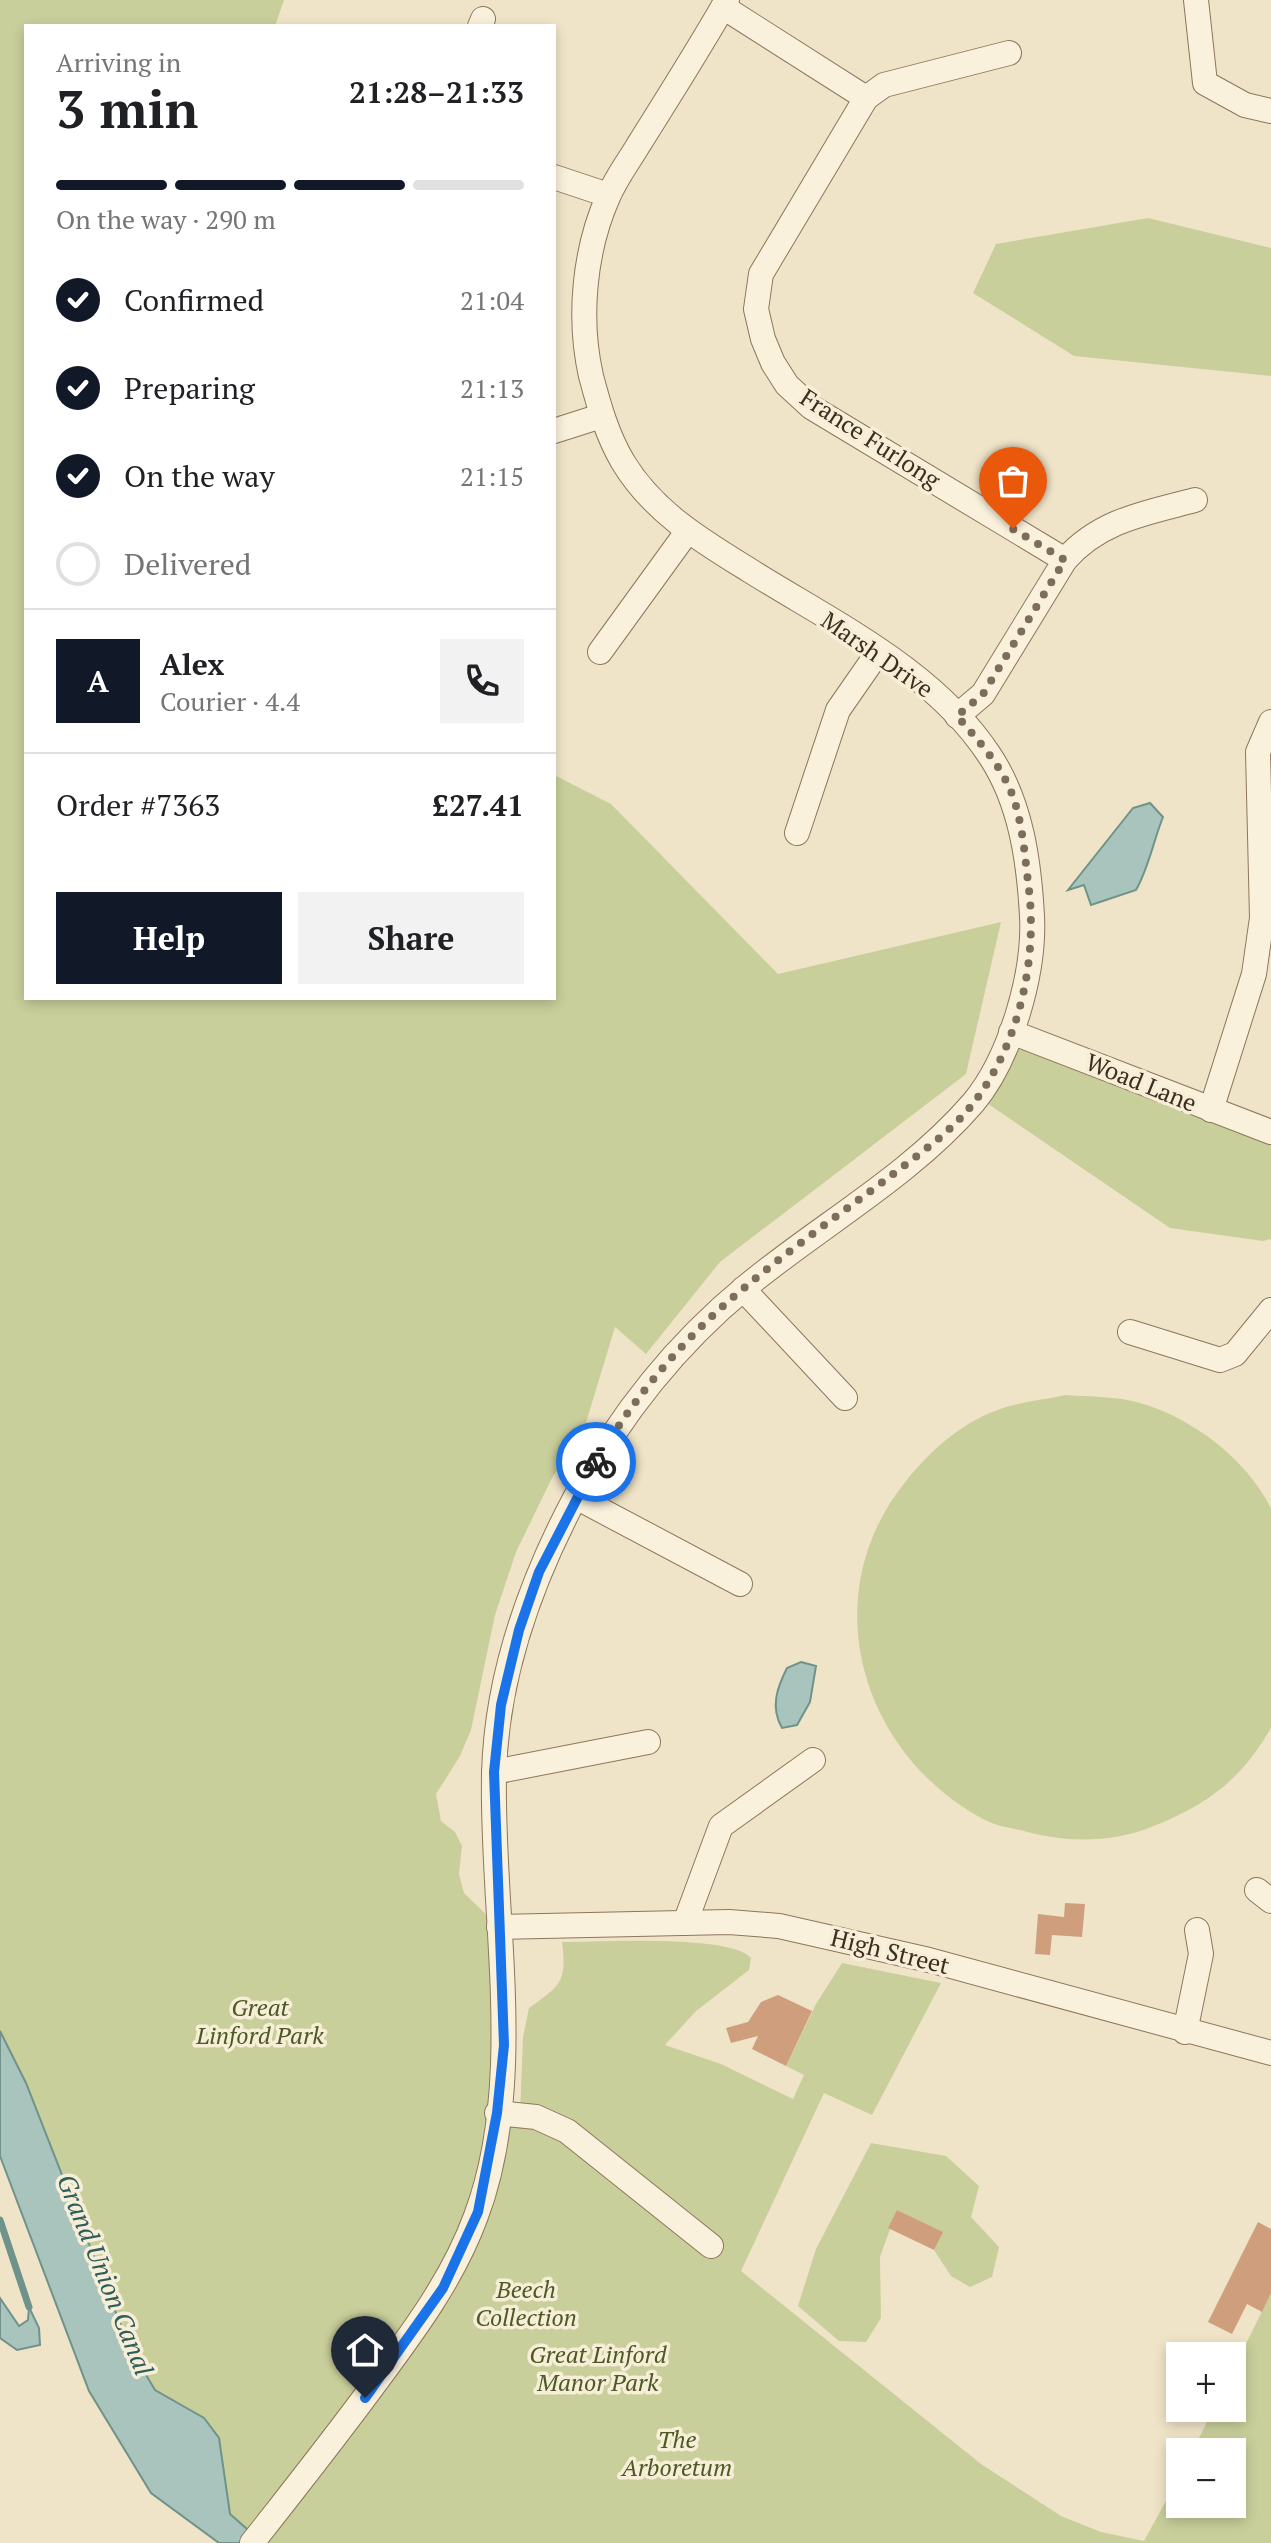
<!DOCTYPE html>
<html lang="en">
<head>
<meta charset="utf-8">
<style>
  :root { --surface:#fff; --page:#f2f2f2; --text:#202124; --muted:#757577; --line:#e0e0e0; --accent:#111827 }
  body { margin:0; font-family:"PT Serif",serif; background:var(--page); color:var(--text); height:100vh; display:flex; flex-direction:column; font-size:30px; white-space:nowrap }
  * { box-sizing:border-box; margin:0 }
  p { font-size:26px; color:var(--muted) }
  .icon { flex:none; width:44px; height:44px; fill:none; stroke:currentColor; stroke-width:2; stroke-linecap:round; stroke-linejoin:round }
  .map { position:relative; flex:1; overflow:hidden }
  .sheet { position:absolute; left:24px; top:24px; width:532px; height:976px; display:flex; flex-direction:column; background:var(--surface); border-radius:0px; box-shadow:0 4px 12px #0003 }
  .sheet>* { flex:none }
  .controls { position:absolute; left:1166px; top:2342px; display:grid; gap:16px }
  .controls a { display:grid; place-items:center; width:80px; height:80px; border-radius:0px; background:var(--surface); box-shadow:0 4px 12px #0003; font-size:40px }
  .pin { position:absolute; display:grid; place-items:center; width:68px; height:68px; color:#fff; margin:-82px -34px; border-radius:50% 50% 50% 0; rotate:-45deg; box-shadow:0 0 8px #0007 }
  .pin .icon { rotate:45deg }
  .courier { position:absolute; display:grid; place-items:center; width:80px; height:80px; margin:-40px; border:6px solid #1a73e8; border-radius:50%; background:#fff; color:#222; box-shadow:0 2px 10px #0007 }
  .headline em { font-style:normal; font-weight:700 }
  .headline div { display:flex; flex-direction:column-reverse }
  .headline { display:flex; align-items:center; justify-content:space-between; height:136px; padding:0 32px }
  h1 { font-size:52px; font-weight:700; line-height:60px }
  .bar { display:grid; grid-template-columns:repeat(4,1fr); gap:12px 8px; align-content:center; height:96px; padding:0 32px }
  .bar i { height:10px; border-radius:6px; background:var(--line) }
  .bar .active { background:var(--accent) }
  .bar p { grid-column:span 4 }
  .line { display:flex; align-items:center; gap:20px; padding:0 32px; border-top:2px solid var(--line) }
  .line div { flex:1 }
  .round { display:grid; place-items:center; flex:none; width:84px; height:84px; border-radius:0px; background:var(--page) }
  ol { padding:0 32px; list-style:none }
  li { display:flex; align-items:center; gap:24px; height:88px }
  li p { margin-inline-start:auto }
  li .icon { padding:8px; border-radius:50%; background:var(--accent); color:#fff; stroke-width:4 }
  li:last-child { color:var(--muted) }
  li i { width:44px; height:44px; border:4px solid var(--line); border-radius:50% }
  .action { display:flex; gap:16px; margin-top:auto; padding:16px 32px }
  .action a { flex:1; height:92px; border-radius:0px; background:var(--accent); color:#fff; font-size:32px; font-weight:700; line-height:92px; text-align:center }
  .action a+a { background:var(--page); color:var(--text) }
  .map>svg:first-child { display:block }
  .green { fill:#c9cf9b }
  .water { fill:#a9c4bc; stroke:#6f938a; stroke-width:2 }
  .lines { fill:none; stroke-linecap:round; stroke-linejoin:round }
  .stream { stroke:#6f938a; stroke-width:7 }
  .building { fill:#cf9f7d }
  .minor-casing { stroke:#8d765c; stroke-width:26 }
  .minor { stroke:#faf1dc; stroke-width:24 }
  .done { stroke:#7c6e5b; stroke-width:8; stroke-dasharray:0 14.4 }
  .route { stroke:#1a73e8; stroke-width:10 }
  .labels { text-anchor:middle; stroke-width:7; stroke-linejoin:round; paint-order:stroke }
  .street-label { font-size:24px; fill:#3d2e20; stroke:#f7eed8 }
  .park-label { font-size:24px; font-style:italic; fill:#4d5a26; stroke:#f7eed8 }
  .water-label { font-size:26px; font-style:italic; fill:#2f5d5a; stroke:#f7eed8 }
</style>
</head>
<body>
<div class="map">
<svg width="1271" height="2543" viewBox="0 0 1271 2543">
  <rect width="100%" height="100%" fill="#f0e4c8"/>
  <g class="green">
    <path d="M0,0H284L275,26H26V998H554V775L611,804L778,974L1001,922L966,1074L720,1262L646,1354L615,1327L585,1426L552,1478L516,1552L495,1615L471,1730L460,1756L436,1794L441,1821L455,1832L462,1846L459,1874L464,1893L499,1927L498,2113L520,2114L523,2037L529,2008C561,1985 567,1982 562,1942C597,1942 731,1934 751,1958L749,1970L696,2011L665,2045L721,2064L793,2099L804,2075L786,2066L816,2004L842,1963L941,1983L872,2115L824,2093L741,2271L981,2464L1061,2516L1101,2532L1144,2541L1180,2475V2504H1232V2452H1192L1214,2408H1232V2372L1271,2293V2543H264L230,2515L204,2418L155,2390L129,2346L26,2083L0,2031Z"/>
    <path d="M1148,218L1271,248V376L1074,356L973,293L996,244Z"/>
    <path d="M1011,1032L1271,1128V1239L1263,1241L1170,1228L978,1097Z"/>
    <path d="M1066,1395C1090,1397 1117,1396 1140,1403C1193,1418 1246,1459 1271,1508V1728C1241,1780 1208,1804 1154,1826C1113,1843 1066,1843 1024,1831C1011,1828 995,1826 983,1819C859,1752 814,1594 906,1481C929,1452 960,1424 995,1411C1017,1402 1043,1400 1066,1395Z"/>
    <path d="M871,2143L946,2156L979,2186L971,2217L999,2247L992,2277L970,2287L951,2276L934,2250L942,2232L897,2210L880,2257L881,2318L866,2342L839,2341L798,2306L816,2249Z"/>
  </g>
  <g class="water">
    <path d="M1150,803L1163,817C1153,842 1149,867 1136,890L1091,905L1084,885L1068,890L1133,808Z"/>
    <path d="M801,1662L816,1666L810,1702L797,1725L782,1728C770,1707 777,1688 787,1668Z"/>
    <path d="M0,2031L26,2083L129,2346L155,2390L204,2418L219,2438L230,2514L263,2543H219L151,2493L89,2391L0,2156Z"/>
    <path d="M0,2298L19,2326L28,2320L29,2307L39,2328L40,2345L17,2350L0,2338Z"/>
  </g>
  <g class="lines">
    <path class="stream" d="M0,2220L29,2307"/>
  </g>
  <g class="building">
    <path d="M1065,1903L1085,1904L1082,1937L1052,1935L1050,1955L1035,1954L1038,1914L1064,1917Z"/>
    <path d="M778,1995L812,2011L786,2066L752,2049L758,2036L731,2043L726,2028L748,2022L761,2002Z"/>
    <path d="M897,2210L943,2232L934,2250L888,2228Z"/>
    <path d="M1258,2222L1271,2229V2293L1262,2312L1247,2304L1232,2334L1208,2322Z"/>
  </g>
  <g class="lines">
    <g class="minor-casing">
      <g id="minor">
        <path d="M1196,0L1205,83L1245,105L1271,111"/>
        <path d="M723,7L866,98L761,274L756,309L763,339L773,363L787,385L811,407L1065,560L983,694L957,716"/>
        <path d="M480,26L483,19"/>
        <path d="M866,98L884,85L1009,53"/>
        <path d="M554,177L608,195"/>
        <path d="M554,431L601,416"/>
        <path d="M1065,560C1100,520 1146,513 1195,500"/>
        <path d="M600,652L687,532"/>
        <path d="M797,833L838,710L879,651"/>
        <path d="M1011,1032L1271,1132"/>
        <path d="M1211,1110L1254,974L1262,918L1258,752L1271,722"/>
        <path d="M743,1289L845,1398"/>
        <path d="M1130,1332L1220,1360L1235,1354L1271,1310"/>
        <path d="M576,1497L740,1584"/>
        <path d="M494,1772L648,1742"/>
        <path d="M1257,1890L1271,1901"/>
        <path d="M685,1923L721,1826L813,1760"/>
        <path d="M499,1927L729,1922L779,1926L929,1960L1271,2053"/>
        <path d="M1185,2032L1201,1954L1197,1930"/>
        <path d="M497,2113L536,2117L567,2131L711,2246"/>
        <path d="M252,2543C293,2491 334,2439 373,2386C413,2332 453,2279 476,2216C527,2081 491,1915 494,1775C496,1678 530,1583 575,1498C619,1416 675,1345 747,1286C821,1225 910,1176 973,1103C1010,1059 1035,974 1032,916C1029,861 1021,803 990,756C934,670 833,623 749,570C702,541 653,512 623,462C607,435 599,406 591,376C578,319 584,251 608,197C616,178 629,161 639,144C669,96 699,49 727,0"/>
      </g>
    </g>
    <use href="#minor" class="minor"/>
  </g>
  <g class="lines">
    <path class="done" d="M596,1462C635,1395 685,1337 744,1288C789,1250 837,1216 884,1181C916,1156 954,1131 978,1097C1020,1039 1037,959 1029,890C1025,859 1023,823 1012,794C1001,765 977,739 957,716L983,694L1065,560L1013,529"/>
    <path class="route" d="M365,2398L443,2288L478,2212L497,2113L504,2045L494,1772L501,1705L519,1630L539,1572L596,1462"/>
  </g>
  <g class="labels">
    <g class="street-label">
      <text transform="translate(870 439) rotate(33)" y="8">France Furlong</text>
      <text transform="translate(877 655) rotate(35)" y="8">Marsh Drive</text>
      <text transform="translate(1141 1083) rotate(22)" y="8">Woad Lane</text>
      <text transform="translate(890 1952) rotate(14)" y="8">High Street</text>
    </g>
    <g class="park-label">
      <text x="260" y="2016">Great<tspan x="260" dy="28">Linford Park</tspan></text>
      <text x="526" y="2298">Beech<tspan x="526" dy="28">Collection</tspan></text>
      <text x="598" y="2363">Great Linford<tspan x="598" dy="28">Manor Park</tspan></text>
      <text x="677" y="2448">The<tspan x="677" dy="28">Arboretum</tspan></text>
    </g>
    <g class="water-label">
      <text transform="translate(105 2275) rotate(68)" y="9">Grand Union Canal</text>
    </g>
  </g>
</svg>
<div class="controls">
<a>+</a>
<a>−</a>
</div>
<div class="pin" style="left:1013px;top:529px;background:#ea580c"><svg class="icon" aria-label="bag" viewBox="0 0 24 24"><path d="M5 8h14l-1 12H6zM9 8a3 3 0 0 1 6 0"/></svg></div>
<div class="pin" style="left:365px;top:2398px;background:#1f2937"><svg class="icon" aria-label="home" viewBox="0 0 24 24"><path d="M3 11l9-7 9 7M6 9v11h12V9"/></svg></div>
<div class="courier" style="left:596px;top:1462px"><svg class="icon" aria-label="bike" viewBox="0 0 24 24"><circle cx="6" cy="16" r="4"/><circle cx="18" cy="16" r="4"/><path d="M6 16l4-8h5l3 8M10 8l3 8H6M13 5h3"/></svg></div>
<section class="sheet">
<div class="headline"><div><h1>3 min</h1><p>Arriving in</p></div><em>21:28–21:33</em></div>
<div class="bar"><i class="active"></i><i class="active"></i><i class="active"></i><i></i><p>On the way · 290 m</p></div>
<ol>
<li><svg class="icon" aria-label="check" viewBox="0 0 24 24"><path d="M5 12l5 5 9-10"/></svg>Confirmed<p>21:04</p></li>
<li><svg class="icon" aria-label="check" viewBox="0 0 24 24"><path d="M5 12l5 5 9-10"/></svg>Preparing<p>21:13</p></li>
<li><svg class="icon" aria-label="check" viewBox="0 0 24 24"><path d="M5 12l5 5 9-10"/></svg>On the way<p>21:15</p></li>
<li><i></i>Delivered</li>
</ol>
<div class="line" style="height:144px"><b class="round" style="background:var(--accent);color:#fff">A</b><div><b>Alex</b><p>Courier · 4.4</p></div><a class="round"><svg class="icon" aria-label="phone" viewBox="0 0 24 24"><path d="M5 4h4l2 5-3 2q2 4 5 5l2-3 5 2v4C11 20 4 13 5 4z"/></svg></a></div>
<div class="line" style="height:104px"><div>Order #7363</div><b>£27.41</b></div>
<div class="action"><a>Help</a><a>Share</a></div>
</section>
</div>
</body>
</html>
